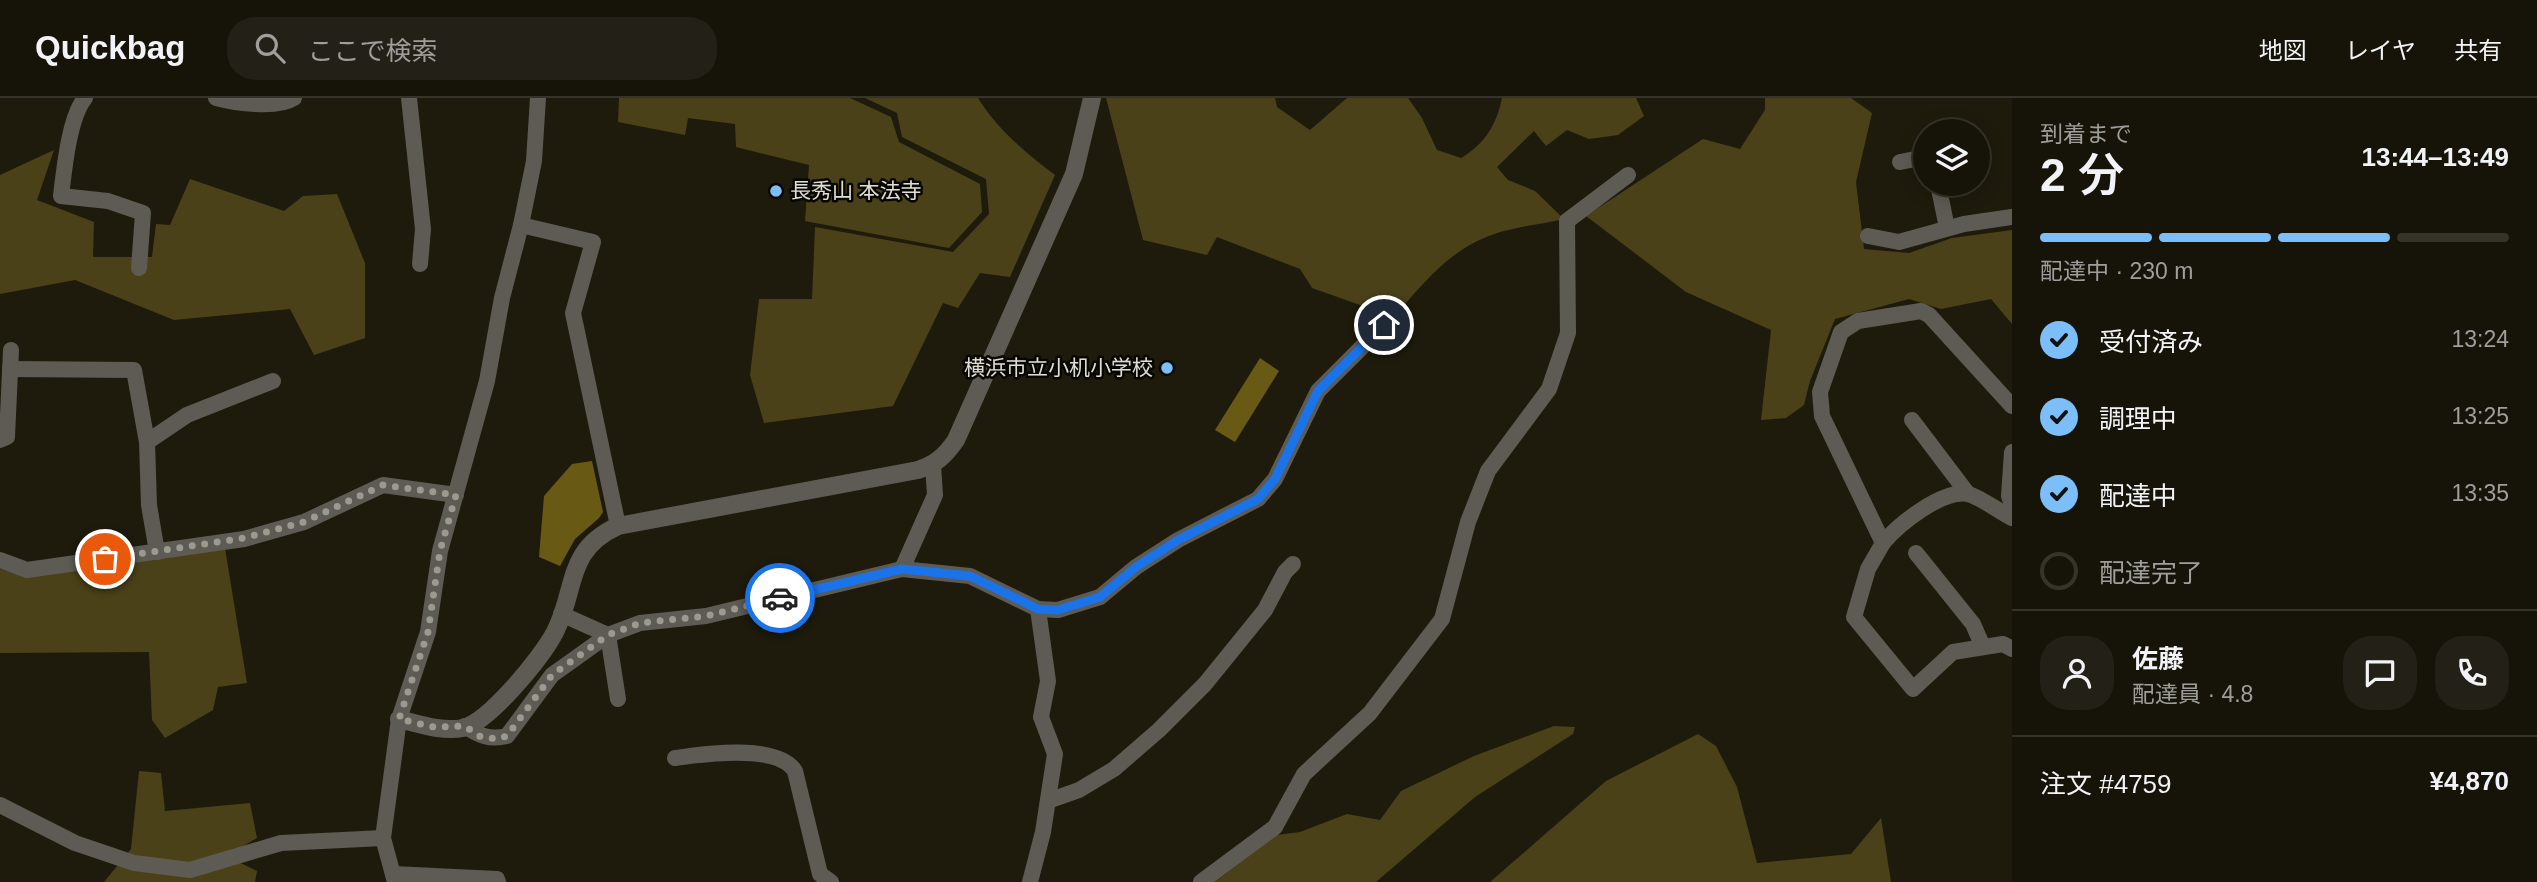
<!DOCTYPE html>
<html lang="ja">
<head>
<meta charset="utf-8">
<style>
  :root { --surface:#161409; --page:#232117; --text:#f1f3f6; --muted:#9e9e9c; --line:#35332a; --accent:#7cbef9 }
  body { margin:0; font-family:Arial,"Noto Sans JP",sans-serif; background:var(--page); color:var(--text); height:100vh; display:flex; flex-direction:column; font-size:26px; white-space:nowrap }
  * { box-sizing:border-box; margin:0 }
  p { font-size:23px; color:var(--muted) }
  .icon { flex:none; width:38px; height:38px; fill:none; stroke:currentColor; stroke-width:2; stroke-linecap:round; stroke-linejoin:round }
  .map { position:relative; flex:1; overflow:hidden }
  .drawer { display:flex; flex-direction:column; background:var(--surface); width:525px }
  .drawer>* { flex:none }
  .tools { position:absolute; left:1913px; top:21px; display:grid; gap:14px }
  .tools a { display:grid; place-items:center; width:77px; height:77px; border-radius:50%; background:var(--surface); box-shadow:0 4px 18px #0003,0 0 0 2px var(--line); font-size:35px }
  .pin { position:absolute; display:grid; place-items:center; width:60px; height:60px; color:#fff; margin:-30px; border:4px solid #fff; border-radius:50%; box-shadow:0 2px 7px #0007 }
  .courier { position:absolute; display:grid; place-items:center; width:70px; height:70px; margin:-35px; border:5px solid #1a73e8; border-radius:50%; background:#fff; color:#222; box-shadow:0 2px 9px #0007 }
  .overview em { font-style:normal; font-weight:600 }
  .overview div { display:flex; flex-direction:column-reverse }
  .overview { display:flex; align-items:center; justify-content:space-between; height:119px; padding:0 28px }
  h1 { font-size:46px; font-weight:600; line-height:52px }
  .bar { display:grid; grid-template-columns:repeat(4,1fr); gap:10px 7px; align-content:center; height:84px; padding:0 28px }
  .bar i { height:9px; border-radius:5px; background:var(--line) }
  .bar .on { background:var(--accent) }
  .bar p { grid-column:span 4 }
  .line { display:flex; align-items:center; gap:18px; padding:0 28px; border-top:2px solid var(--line) }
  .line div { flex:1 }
  .round { display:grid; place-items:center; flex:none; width:74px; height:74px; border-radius:28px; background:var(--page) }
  ol { padding:0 28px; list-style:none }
  li { display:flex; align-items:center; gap:21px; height:77px }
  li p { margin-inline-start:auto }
  li .icon { padding:7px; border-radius:50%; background:var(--accent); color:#111; stroke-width:4 }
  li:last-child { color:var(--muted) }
  li i { width:38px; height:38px; border:4px solid var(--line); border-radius:50% }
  header { display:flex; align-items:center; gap:42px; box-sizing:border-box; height:98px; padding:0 35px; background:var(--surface); border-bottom:2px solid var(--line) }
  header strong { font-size:33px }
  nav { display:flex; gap:38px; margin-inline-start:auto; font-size:24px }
  .search { width:490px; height:63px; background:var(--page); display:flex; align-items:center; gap:18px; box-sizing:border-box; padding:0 24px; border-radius:28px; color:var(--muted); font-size:26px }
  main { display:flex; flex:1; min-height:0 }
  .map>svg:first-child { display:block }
  .green { fill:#4a4118 }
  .water { fill:#685915 }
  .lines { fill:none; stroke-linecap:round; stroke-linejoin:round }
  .minor { stroke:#5d5b54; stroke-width:16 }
  .tertiary { stroke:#5d5b54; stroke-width:18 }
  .done { stroke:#9c9a8e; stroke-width:7; stroke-dasharray:0 12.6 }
  .route { stroke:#1a73e8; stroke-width:9 }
  .poi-dot { fill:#7cbef9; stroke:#070602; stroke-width:2.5 }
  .labels { text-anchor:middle; stroke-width:5; stroke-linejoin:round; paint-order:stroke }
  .poi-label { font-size:21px; fill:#e0ded4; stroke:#070602; text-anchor:start }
</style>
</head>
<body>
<header>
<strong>Quickbag</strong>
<div class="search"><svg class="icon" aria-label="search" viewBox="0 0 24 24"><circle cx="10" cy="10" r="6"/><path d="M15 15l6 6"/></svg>ここで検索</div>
<nav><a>地図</a><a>レイヤ</a><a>共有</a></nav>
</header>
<main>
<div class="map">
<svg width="2012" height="784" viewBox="0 0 2012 784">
  <rect width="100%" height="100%" fill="#1e1b0c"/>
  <g class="green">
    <path d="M619,0H850L891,19L899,44L980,86L982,114L949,150L805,123L809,67L736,49L735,26L688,20L685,37L618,24Z"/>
    <path d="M865,0H978C997,31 1026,55 1055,77L1010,179L980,175L958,210L943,205L893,308L764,325L750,277L759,201H812L815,129L953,154L989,116L986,81L902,39L897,15Z"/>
    <path d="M1106,0H1275L1277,9L1310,32L1347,0H1408L1422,20L1437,52L1461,60C1484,47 1497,26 1502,0H1636L1644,18L1618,37L1589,41L1567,32L1546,48L1534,33L1497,69L1508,82L1535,93L1564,121C1539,127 1508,129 1484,140C1447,155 1420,189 1394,219L1312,190L1300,171L1217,139L1207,157L1143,142Z"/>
    <path d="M1765,0H1851L1872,15L1856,84L1864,151L1909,155L1952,140L2012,132V226L1991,201L1941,211L1909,201L1835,221L1810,283L1804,307L1786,320L1761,322L1771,232L1686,194L1586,118L1703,41L1740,51L1765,12Z"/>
    <path d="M54,52L37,102L94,124L93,159H152L156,126L170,127L190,81L284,113L303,98L337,96L365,165V240L314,257L290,211L174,222L75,182L0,196V77Z"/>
    <path d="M225,450L247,585L218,589L213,612L165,640L152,622L149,554L0,555V471L28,479Z"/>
    <path d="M1554,628L1575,629L1573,636L1475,699L1376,784H1215L1277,737L1300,734L1347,716L1380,722L1401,693L1474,658Z"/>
    <path d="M1698,636L1716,648L1737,689L1757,765L1851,756L1881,720L1891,784H1490L1606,683Z"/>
    <path d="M139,673L161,675L165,713L250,705L257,740L226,758L257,773L255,784H104L131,751Z"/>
  </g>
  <g class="water">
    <path d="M1260,260L1279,273L1235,344L1215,332Z"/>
    <path d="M592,363L603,414L599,420L575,441L560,468L539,459L544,398L572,366Z"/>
  </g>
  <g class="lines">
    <g class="minor">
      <path d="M85,0C69,19 64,73 61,98L108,103L143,115L139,170"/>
      <path d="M216,0C235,5 277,11 294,0"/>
      <path d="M409,0L423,131L420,166"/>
      <path d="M1900,64L1925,59"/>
      <path d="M1938,86L1947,130"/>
      <path d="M521,127L593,144L573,215L618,428"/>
      <path d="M1868,138L1899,144L1964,126L2012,119"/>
      <path d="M10,271L134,272L147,344L149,407L157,454"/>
      <path d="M2012,308L1929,217L1921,213L1858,223L1841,234L1820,294L1822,318L1883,445C1898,427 1942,391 1968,396C1980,399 2000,414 2012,420"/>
      <path d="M1912,322L1968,396"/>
      <path d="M0,342L7,339L11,252"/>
      <path d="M147,344L187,317L273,283"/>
      <path d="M2012,354L2009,398L2012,407"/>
      <path d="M1883,445L1868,471L1854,519L1913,591L1953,554L2003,546L2012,551"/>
      <path d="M1916,455L1973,526L1983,549"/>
      <path d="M0,462L27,472L244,441L304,424L383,387L456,397"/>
      <path d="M902,471L935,397L933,367"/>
      <path d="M1038,511L1058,512L1100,499L1136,469L1178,442L1258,401L1275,381L1318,293L1384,227L1403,229"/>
      <path d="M561,516L608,537"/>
      <path d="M618,601L608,537L640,525L706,518L902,471L970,478L1038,511L1048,583L1041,619L1055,656L1043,734L1030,784"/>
      <path d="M465,628C479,638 490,642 507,638L552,577L608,537"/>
      <path d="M675,660C703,656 777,645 795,673L820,776L831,784"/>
      <path d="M1048,703L1079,692L1114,671L1159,632L1205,586L1265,512L1285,474L1293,466"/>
      <path d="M0,707L75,745L134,765L190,772L281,745L383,740"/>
      <path d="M393,776L497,781L498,784"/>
      <path d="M395,784L383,740L399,621L428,534L440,453L487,283L502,200L521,127L534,63L538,0"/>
      <path d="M1201,784L1275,729L1304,676L1370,615L1442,521L1468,424L1488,373L1549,291L1568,235L1567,123L1628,77"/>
    </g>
    <path class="tertiary" d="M399,621C419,626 442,634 463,630C489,624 542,559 555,534C577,491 565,452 618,428L918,372C936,366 945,358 956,342L1074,76L1092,0"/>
  </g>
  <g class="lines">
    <path class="done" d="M105,461L244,440L304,424L383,387L456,397L440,453L428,534L399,621L434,629L465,628L479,638L496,641L507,638L552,577L608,537L640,525L706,518L780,500"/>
    <path class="route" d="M780,500L902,471L970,478L1038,511L1058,512L1100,499L1136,469L1178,442L1258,401L1275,381L1318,293L1384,227"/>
  </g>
  <g class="poi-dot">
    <circle cx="776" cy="93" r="7"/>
    <circle cx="1167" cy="270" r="7"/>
  </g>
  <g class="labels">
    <g class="poi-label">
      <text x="790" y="100">長秀山 本法寺</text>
      <text x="1153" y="277" text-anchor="end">横浜市立小机小学校</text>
    </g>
  </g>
</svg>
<div class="tools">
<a><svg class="icon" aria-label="layers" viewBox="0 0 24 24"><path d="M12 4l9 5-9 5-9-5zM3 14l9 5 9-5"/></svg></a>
</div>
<div class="pin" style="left:105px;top:461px;background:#ea580c"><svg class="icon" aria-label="bag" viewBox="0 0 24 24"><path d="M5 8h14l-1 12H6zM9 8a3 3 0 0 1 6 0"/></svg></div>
<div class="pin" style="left:1384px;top:227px;background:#1f2937"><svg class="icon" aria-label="home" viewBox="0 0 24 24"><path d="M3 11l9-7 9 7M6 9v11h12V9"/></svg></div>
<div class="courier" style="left:780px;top:500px"><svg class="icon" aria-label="car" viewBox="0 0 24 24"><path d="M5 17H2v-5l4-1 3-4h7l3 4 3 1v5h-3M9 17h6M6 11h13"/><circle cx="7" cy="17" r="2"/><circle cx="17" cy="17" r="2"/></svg></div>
</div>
<section class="drawer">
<div class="overview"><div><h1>2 分</h1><p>到着まで</p></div><em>13:44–13:49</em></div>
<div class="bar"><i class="on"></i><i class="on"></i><i class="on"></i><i></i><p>配達中 · 230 m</p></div>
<ol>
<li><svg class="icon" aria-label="check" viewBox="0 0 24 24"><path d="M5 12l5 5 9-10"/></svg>受付済み<p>13:24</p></li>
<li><svg class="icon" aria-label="check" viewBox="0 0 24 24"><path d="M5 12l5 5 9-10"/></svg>調理中<p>13:25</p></li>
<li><svg class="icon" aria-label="check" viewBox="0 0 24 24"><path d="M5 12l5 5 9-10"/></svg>配達中<p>13:35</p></li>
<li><i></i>配達完了</li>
</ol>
<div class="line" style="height:126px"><a class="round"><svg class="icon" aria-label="person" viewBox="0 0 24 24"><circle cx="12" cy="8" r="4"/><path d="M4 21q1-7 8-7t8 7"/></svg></a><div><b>佐藤</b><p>配達員 · 4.8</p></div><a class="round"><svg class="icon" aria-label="chat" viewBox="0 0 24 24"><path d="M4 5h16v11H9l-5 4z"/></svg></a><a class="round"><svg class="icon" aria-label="phone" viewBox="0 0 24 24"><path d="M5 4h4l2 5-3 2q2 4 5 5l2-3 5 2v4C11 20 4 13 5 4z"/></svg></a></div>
<div class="line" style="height:91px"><div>注文 #4759</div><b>¥4,870</b></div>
</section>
</main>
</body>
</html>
